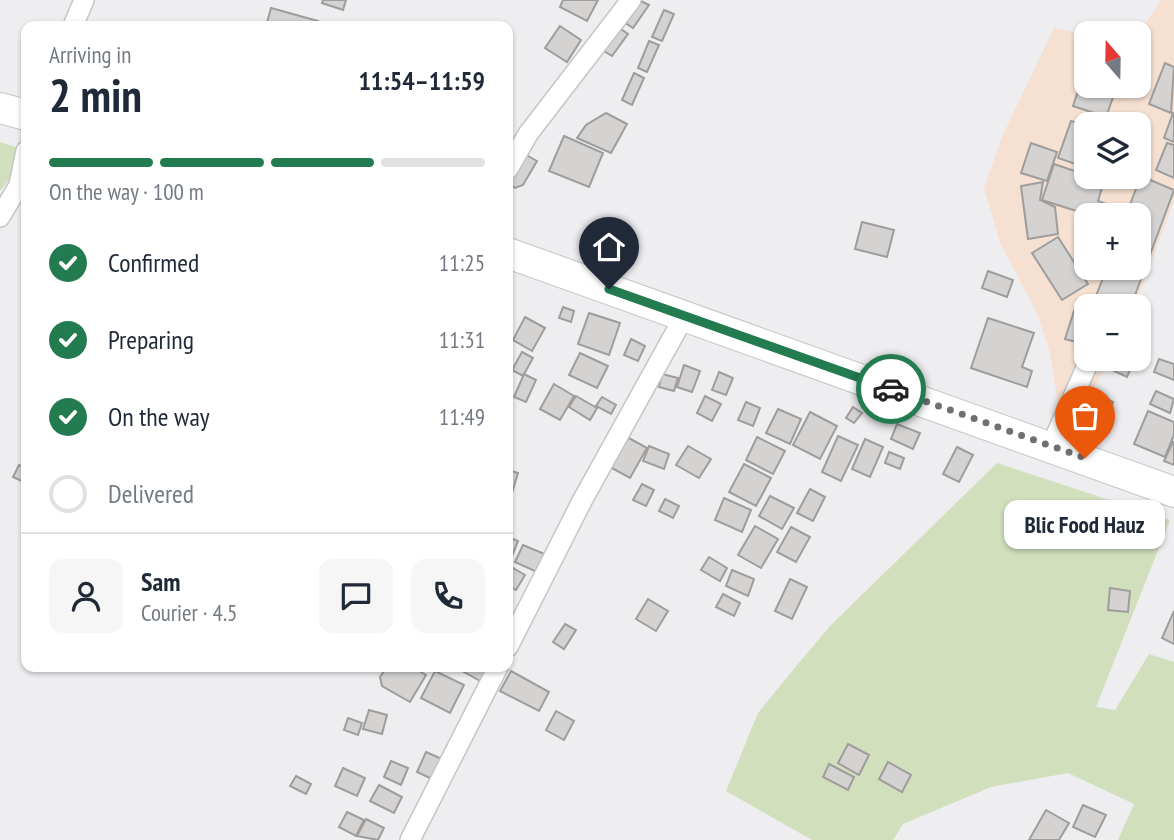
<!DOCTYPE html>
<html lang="en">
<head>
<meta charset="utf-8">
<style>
  :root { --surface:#fff; --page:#f6f6f7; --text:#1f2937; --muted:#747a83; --line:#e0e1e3; --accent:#237c50 }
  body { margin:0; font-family:"PT Sans Narrow",sans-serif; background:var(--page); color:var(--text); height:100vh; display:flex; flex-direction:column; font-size:26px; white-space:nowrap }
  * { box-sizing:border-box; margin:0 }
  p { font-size:23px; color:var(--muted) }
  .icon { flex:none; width:38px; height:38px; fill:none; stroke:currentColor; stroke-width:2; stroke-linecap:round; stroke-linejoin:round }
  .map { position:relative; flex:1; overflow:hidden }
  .panel { position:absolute; left:21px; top:21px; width:492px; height:651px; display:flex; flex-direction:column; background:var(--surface); border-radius:14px; box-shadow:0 2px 5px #0004 }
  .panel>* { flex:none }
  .needle { width:46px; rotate:340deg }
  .tools { position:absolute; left:1074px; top:21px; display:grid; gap:14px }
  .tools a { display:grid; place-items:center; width:77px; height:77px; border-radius:14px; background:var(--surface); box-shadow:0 2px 5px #0004; font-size:35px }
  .pin { position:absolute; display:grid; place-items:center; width:60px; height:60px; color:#fff; margin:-72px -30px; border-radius:50% 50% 50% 0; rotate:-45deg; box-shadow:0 0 7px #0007 }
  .pin .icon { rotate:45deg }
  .courier { position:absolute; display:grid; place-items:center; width:70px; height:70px; margin:-35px; border:5px solid #237c50; border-radius:50%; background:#fff; color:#222; box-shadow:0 2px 9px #0007 }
  .bubble { position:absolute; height:49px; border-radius:14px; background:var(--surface); box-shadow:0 2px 5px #0004; font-size:23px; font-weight:800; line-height:49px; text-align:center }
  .summary em { font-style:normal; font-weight:800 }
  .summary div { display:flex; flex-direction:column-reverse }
  .summary { display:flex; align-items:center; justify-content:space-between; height:119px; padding:0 28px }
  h1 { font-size:46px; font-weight:800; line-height:52px }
  .bar { display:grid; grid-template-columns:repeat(4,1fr); gap:10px 7px; align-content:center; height:84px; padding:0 28px }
  .bar i { height:9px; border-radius:5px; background:var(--line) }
  .bar .selected { background:var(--accent) }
  .bar p { grid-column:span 4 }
  .line { display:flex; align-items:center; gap:18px; padding:0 28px; border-top:2px solid var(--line) }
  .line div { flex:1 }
  .round { display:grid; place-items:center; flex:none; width:74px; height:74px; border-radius:14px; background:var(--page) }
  ol { padding:0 28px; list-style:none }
  li { display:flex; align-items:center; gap:21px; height:77px }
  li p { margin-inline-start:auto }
  li .icon { padding:7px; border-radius:50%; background:var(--accent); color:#fff; stroke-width:4 }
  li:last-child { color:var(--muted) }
  li i { width:38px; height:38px; border:4px solid var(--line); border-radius:50% }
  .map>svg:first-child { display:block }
  .education { fill:#f5e0d1; fill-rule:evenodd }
  .green { fill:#d1dfbd }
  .building { fill:#d4d3d2; stroke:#9e9d9c; stroke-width:2 }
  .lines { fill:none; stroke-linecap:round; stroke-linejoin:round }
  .minor-casing { stroke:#c4c5c6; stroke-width:22 }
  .highway-casing { stroke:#c4c5c6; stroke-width:32 }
  .minor { stroke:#fff; stroke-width:19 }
  .highway { stroke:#fff; stroke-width:30 }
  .done { stroke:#6f7071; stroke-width:7; stroke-dasharray:0 12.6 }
  .route { stroke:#237c50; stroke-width:9 }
</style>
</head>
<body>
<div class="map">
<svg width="1174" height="840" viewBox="0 0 1174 840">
  <rect width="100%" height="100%" fill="#eeeef0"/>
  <path class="education" d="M1161,0H1174V201L1135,306H1087V359H1110L1079,414L1058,405L1050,353L1037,313L1000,243L984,188L1002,137L1054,28L1087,35V86H1139V33ZM1087,124H1139V177H1087ZM1087,215H1139V268H1087Z"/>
  <g class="green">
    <path d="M0,142L26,150V158L0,191Z"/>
    <path d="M997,463L1170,520L1096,707L1115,710L1149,654L1174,662V840H1118L1134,804L1068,773L991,787L903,824L893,840H812L726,791L758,713L798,664L831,625Z"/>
  </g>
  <g class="building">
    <path d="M323,0H346L343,10L322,3Z"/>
    <path d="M563,0H598L587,21L560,7Z"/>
    <path d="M639,0L649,5L633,28L624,22Z"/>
    <path d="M271,8L318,21L317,26H266Z"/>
    <path d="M664,10L674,14L662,41L652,37Z"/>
    <path d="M560,26L581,40L567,62L545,48Z"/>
    <path d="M618,27L628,34L612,56L602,50Z"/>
    <path d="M649,41L659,45L647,72L638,68Z"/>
    <path d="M1165,63L1174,67L1171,113L1149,104Z"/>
    <path d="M634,73L644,78L632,105L622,100Z"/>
    <path d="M1084,73L1087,86H1117L1106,117L1073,106Z"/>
    <path d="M606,113L627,124L611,153L577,138L586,125Z"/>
    <path d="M1173,113L1174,114V142L1164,138Z"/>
    <path d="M1071,121L1087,126V168L1058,158Z"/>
    <path d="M564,136L603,153L589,187L549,171Z"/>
    <path d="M1031,143L1057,152L1047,181L1021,173Z"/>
    <path d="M1167,143L1174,145V178L1156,170Z"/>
    <path d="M521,152L537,161L523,185L515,188L508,183V174Z"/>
    <path d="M1054,164L1104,181L1098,201L1114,207L1111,215H1089L1042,200Z"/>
    <path d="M1141,176L1174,190L1131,306H1092L1107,268H1139V215H1126Z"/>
    <path d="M1043,182L1040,200L1055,207L1058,234L1028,239L1021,186Z"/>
    <path d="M862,222L894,230L887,257L855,249Z"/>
    <path d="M1058,237L1088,284L1062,300L1032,253Z"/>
    <path d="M988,271L1013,280L1007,297L982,288Z"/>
    <path d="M563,307L574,311L571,322L559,318Z"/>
    <path d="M1074,311L1087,315V345L1065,339Z"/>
    <path d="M589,313L620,323L609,355L578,344Z"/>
    <path d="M525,317L545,328L532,351L513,340Z"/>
    <path d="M988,318L1034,333L1022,367L1032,371L1027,387L971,368Z"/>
    <path d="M631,339L645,346L638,361L624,355Z"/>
    <path d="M522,352L533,358L523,376L512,370Z"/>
    <path d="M580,353L608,366L597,388L569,375Z"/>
    <path d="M1120,359H1135L1127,377L1114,371Z"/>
    <path d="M1159,359L1174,364V380L1154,372Z"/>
    <path d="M684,365L700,371L692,392L677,387Z"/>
    <path d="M719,372L733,378L726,395L712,390Z"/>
    <path d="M524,374L536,380L526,402L514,397Z"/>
    <path d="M662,374L678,378L674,391L659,387Z"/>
    <path d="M554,384L574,396L560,420L540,409Z"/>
    <path d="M1156,391L1174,399L1170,413L1150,404Z"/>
    <path d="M1097,395L1113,402L1102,427L1086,419Z"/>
    <path d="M576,396L597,408L590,420L569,407Z"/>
    <path d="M705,396L721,404L712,421L697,413Z"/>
    <path d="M602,397L616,405L611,414L596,406Z"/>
    <path d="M746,402L760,408L753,426L738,420Z"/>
    <path d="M853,407L862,413L854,423L846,418Z"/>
    <path d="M778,409L801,419L790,444L766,433Z"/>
    <path d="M1148,411L1174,422V435L1165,457L1134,444Z"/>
    <path d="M810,412L837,426L820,459L793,445Z"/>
    <path d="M897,424L920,433L913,449L891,439Z"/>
    <path d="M838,436L858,445L841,481L822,472Z"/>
    <path d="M627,437L647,448L630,478L610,467Z"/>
    <path d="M757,437L785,451L773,474L746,460Z"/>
    <path d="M865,439L883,447L870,477L852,469Z"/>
    <path d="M1173,442L1174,443V465L1164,461Z"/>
    <path d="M649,446L669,454L664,469L643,461Z"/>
    <path d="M688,446L711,459L699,478L676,465Z"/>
    <path d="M957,447L973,455L959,482L943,474Z"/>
    <path d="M889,452L904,458L900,469L885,463Z"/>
    <path d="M744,464L771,478L756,506L729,492Z"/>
    <path d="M19,465L26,468L24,482L13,477Z"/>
    <path d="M508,470L518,473L511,496L508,495Z"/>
    <path d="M642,484L654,490L646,506L633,500Z"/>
    <path d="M810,489L825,497L813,521L797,513Z"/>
    <path d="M770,496L794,508L782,529L759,516Z"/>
    <path d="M724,498L751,510L742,532L715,520Z"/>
    <path d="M665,499L679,506L673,518L659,511Z"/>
    <path d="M755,526L778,539L761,568L738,555Z"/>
    <path d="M791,527L810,537L796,562L777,552Z"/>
    <path d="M508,537L518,541L512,556L508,554Z"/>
    <path d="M523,545L547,555L539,573L515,562Z"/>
    <path d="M709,557L727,568L720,581L701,570Z"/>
    <path d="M508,565L525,575L516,590L508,586Z"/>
    <path d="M732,570L754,579L748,596L726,586Z"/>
    <path d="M790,579L807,587L792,619L775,611Z"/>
    <path d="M1110,588L1130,591L1128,612L1108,610Z"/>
    <path d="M723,594L740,603L734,616L716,607Z"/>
    <path d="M648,599L668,611L656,631L636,619Z"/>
    <path d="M1174,611V644L1162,638Z"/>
    <path d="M565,624L576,630L564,649L553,642Z"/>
    <path d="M387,667H412L426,675L410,702L382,686L380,677Z"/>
    <path d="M455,667H490L482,682Z"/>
    <path d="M435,671L464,685L450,713L421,698Z"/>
    <path d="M511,671L549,692L539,711L500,691Z"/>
    <path d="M369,710L387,715L382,734L363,729Z"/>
    <path d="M556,711L574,721L564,740L546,730Z"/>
    <path d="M348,718L362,723L358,735L344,730Z"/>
    <path d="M848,744L869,755L859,775L838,763Z"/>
    <path d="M426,752L442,759L432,779L417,772Z"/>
    <path d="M391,761L408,768L401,785L384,777Z"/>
    <path d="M888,762L911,775L902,792L879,779Z"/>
    <path d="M829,764L854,777L848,790L823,777Z"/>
    <path d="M343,768L365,778L357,796L335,786Z"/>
    <path d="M296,776L311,784L306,794L290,786Z"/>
    <path d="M379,785L402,797L394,813L370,801Z"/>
    <path d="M1083,805L1106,815L1095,837L1073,827Z"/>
    <path d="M1046,810L1069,823L1059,840H1029Z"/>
    <path d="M347,812L364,820L356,836L339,827Z"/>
    <path d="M366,819L384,828L378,840L357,836Z"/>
  </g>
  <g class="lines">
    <g class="minor-casing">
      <g id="minor">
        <path d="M73,26L84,0"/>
        <path d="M508,169L528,134L631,0"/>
        <path d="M0,217L19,185L26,151"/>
        <path d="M1051,446L1090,359"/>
        <path d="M508,647L582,501L685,315"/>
        <path d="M410,840L498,667"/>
      </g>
    </g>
    <g class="highway-casing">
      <g id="highway">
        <path d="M0,108L26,115"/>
        <path d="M508,253L1174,492"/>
      </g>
    </g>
    <use href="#minor" class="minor"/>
    <use href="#highway" class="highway"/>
  </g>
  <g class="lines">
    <path class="done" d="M891,389L1085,458"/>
    <path class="route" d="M609,289L891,389"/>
  </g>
</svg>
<div class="tools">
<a><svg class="needle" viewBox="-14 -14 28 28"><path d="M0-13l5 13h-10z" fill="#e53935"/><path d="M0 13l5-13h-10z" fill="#747a83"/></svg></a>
<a><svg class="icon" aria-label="layers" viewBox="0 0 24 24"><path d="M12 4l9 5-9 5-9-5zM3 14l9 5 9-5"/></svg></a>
<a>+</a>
<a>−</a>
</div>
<div class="pin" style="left:1085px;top:458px;background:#ea580c"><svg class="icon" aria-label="bag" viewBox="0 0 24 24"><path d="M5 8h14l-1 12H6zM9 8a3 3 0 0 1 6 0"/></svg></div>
<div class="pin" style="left:609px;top:289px;background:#1f2937"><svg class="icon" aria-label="home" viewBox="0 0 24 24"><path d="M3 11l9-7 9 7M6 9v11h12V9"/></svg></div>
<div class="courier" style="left:891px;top:389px"><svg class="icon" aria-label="car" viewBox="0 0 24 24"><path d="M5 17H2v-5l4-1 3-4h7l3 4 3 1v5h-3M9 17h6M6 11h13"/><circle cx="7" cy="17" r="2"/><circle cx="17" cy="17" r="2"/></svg></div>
<div class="bubble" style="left:1004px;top:500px;width:161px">Blic Food Hauz</div>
<section class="panel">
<div class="summary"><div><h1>2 min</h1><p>Arriving in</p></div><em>11:54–11:59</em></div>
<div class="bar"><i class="selected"></i><i class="selected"></i><i class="selected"></i><i></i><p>On the way · 100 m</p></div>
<ol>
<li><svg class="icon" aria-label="check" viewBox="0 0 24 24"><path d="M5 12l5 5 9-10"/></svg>Confirmed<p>11:25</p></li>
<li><svg class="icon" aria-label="check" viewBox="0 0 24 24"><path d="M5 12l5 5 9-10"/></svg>Preparing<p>11:31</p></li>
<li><svg class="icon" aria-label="check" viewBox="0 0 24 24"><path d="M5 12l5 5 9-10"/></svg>On the way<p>11:49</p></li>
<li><i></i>Delivered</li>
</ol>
<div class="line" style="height:126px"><a class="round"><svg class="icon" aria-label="person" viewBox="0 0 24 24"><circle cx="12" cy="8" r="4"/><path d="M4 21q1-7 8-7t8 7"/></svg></a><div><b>Sam</b><p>Courier · 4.5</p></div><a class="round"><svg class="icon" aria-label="chat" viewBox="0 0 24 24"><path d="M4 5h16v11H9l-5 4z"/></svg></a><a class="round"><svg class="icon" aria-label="phone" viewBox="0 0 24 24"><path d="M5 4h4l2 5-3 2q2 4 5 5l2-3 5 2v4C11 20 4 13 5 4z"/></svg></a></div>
</section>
</div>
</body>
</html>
